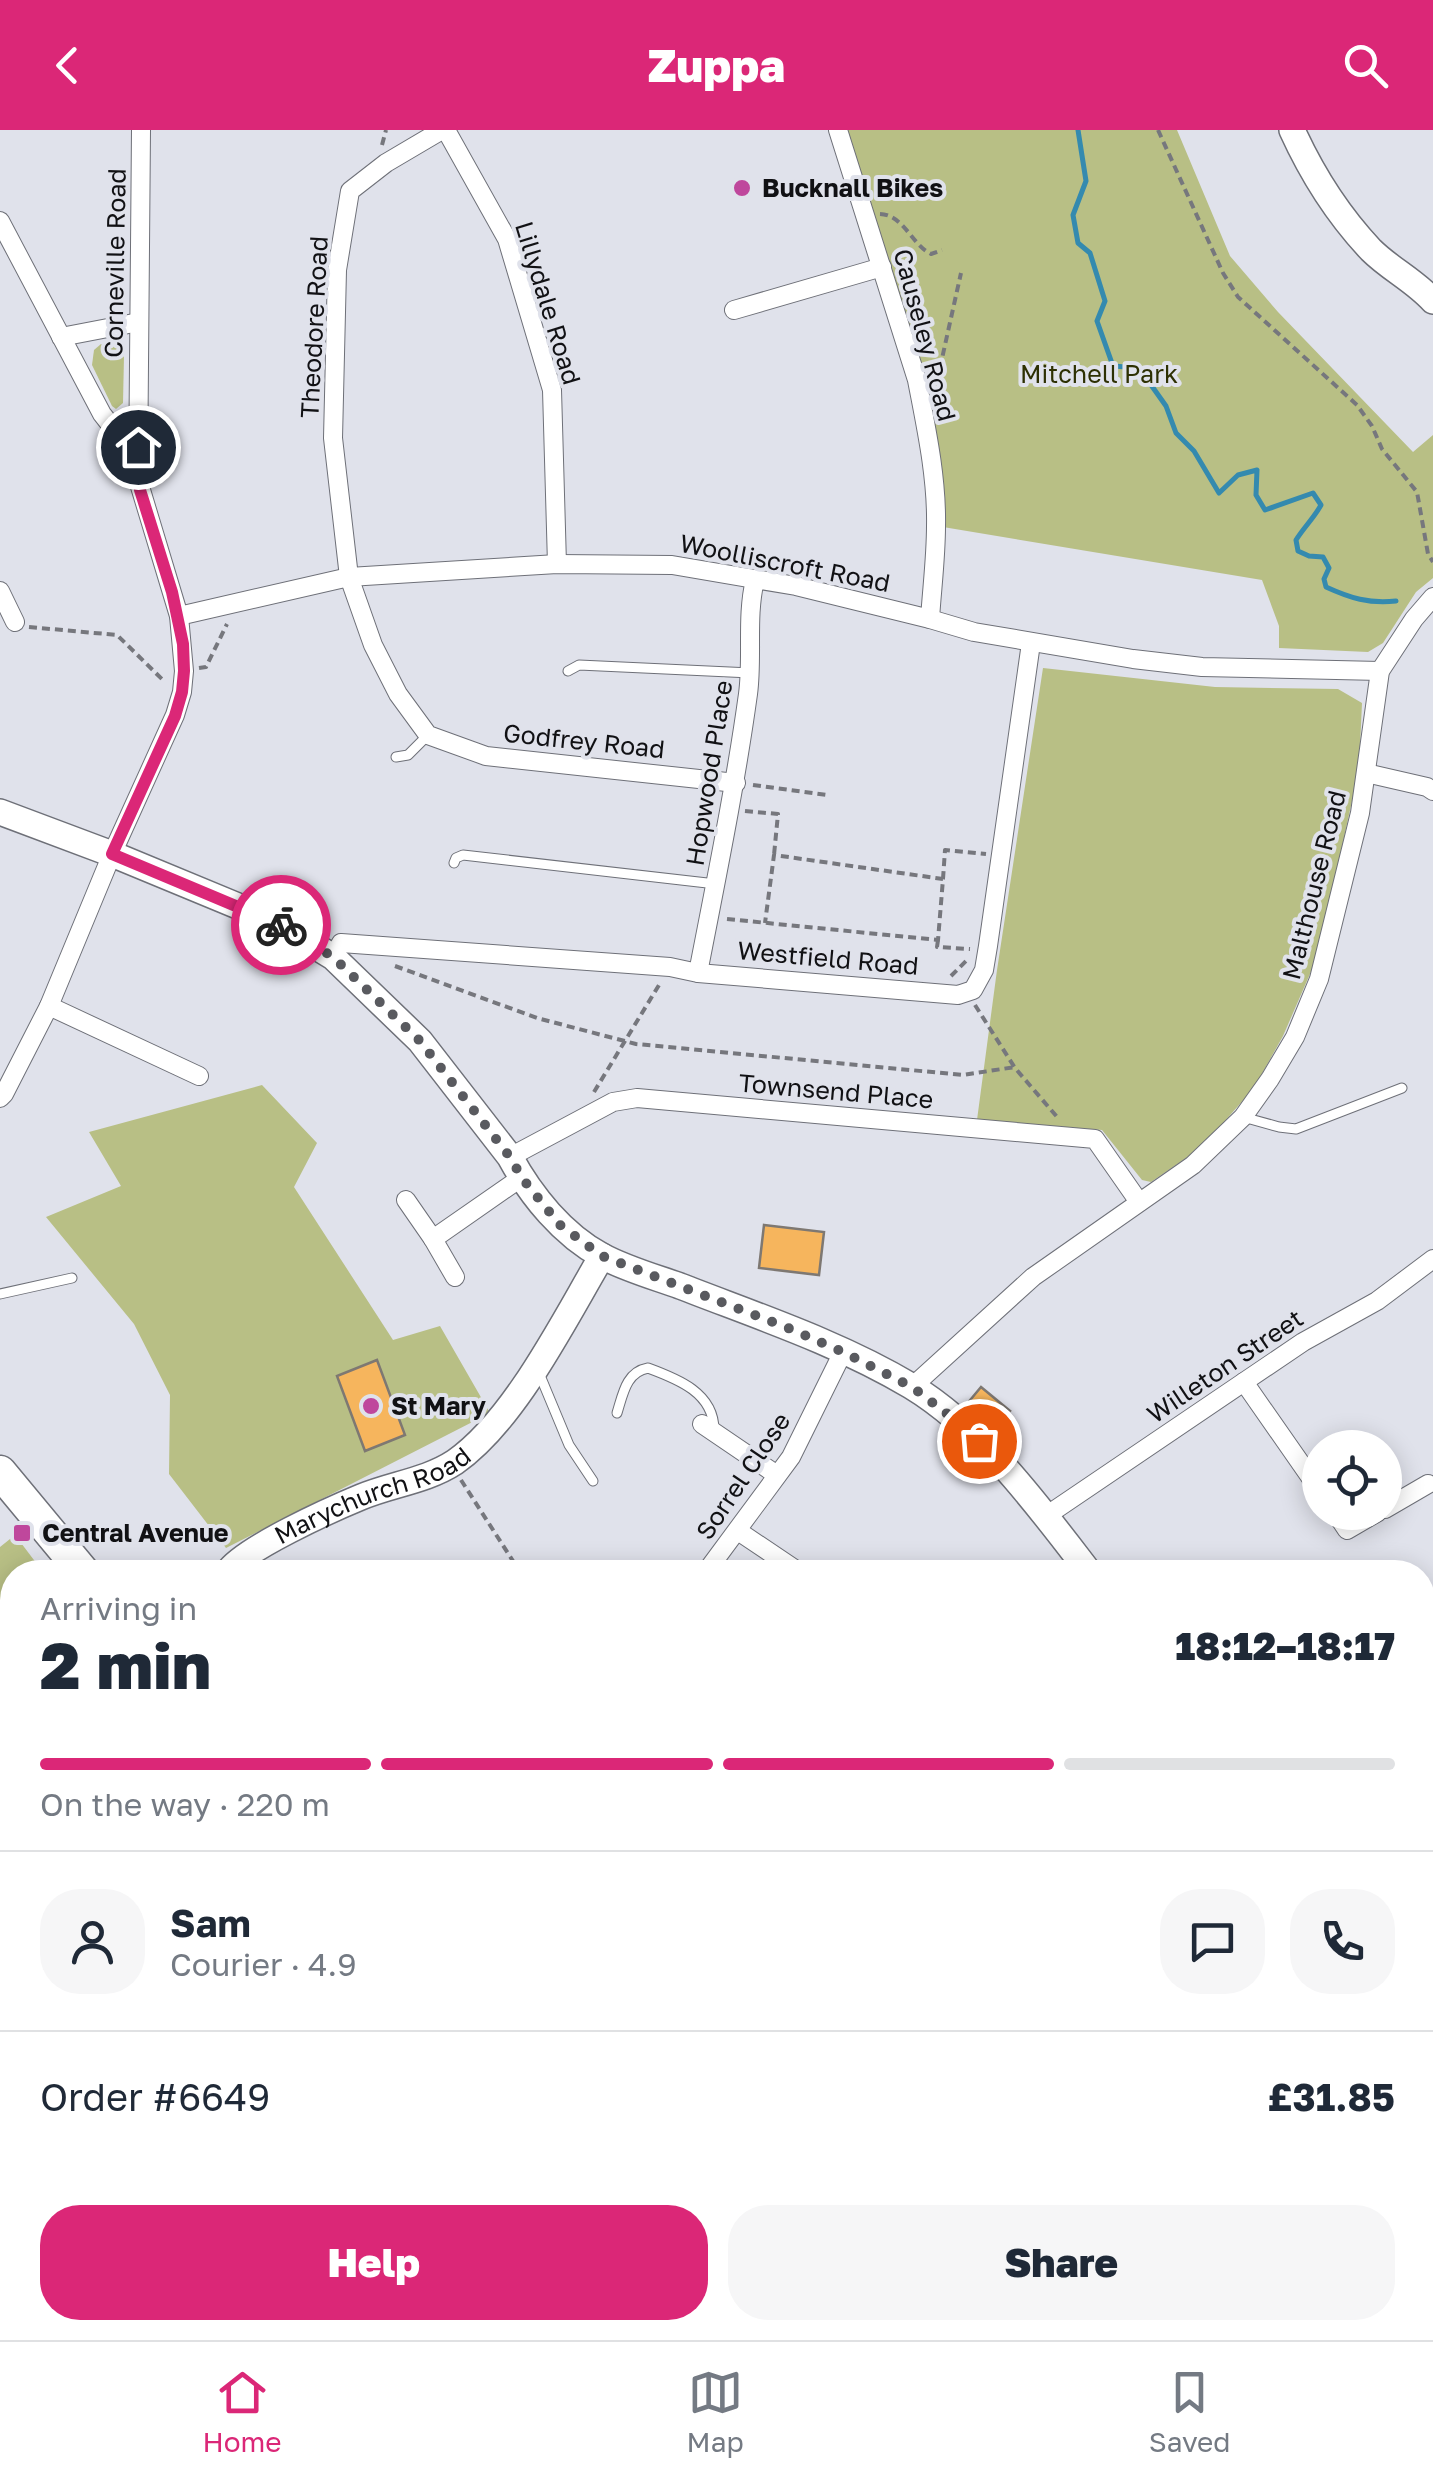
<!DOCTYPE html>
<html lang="en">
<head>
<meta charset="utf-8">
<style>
  :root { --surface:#fff; --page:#f6f6f7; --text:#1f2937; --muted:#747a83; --line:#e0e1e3; --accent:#db2777 }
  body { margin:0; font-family:"Golos Text",sans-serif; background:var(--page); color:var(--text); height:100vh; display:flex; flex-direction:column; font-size:38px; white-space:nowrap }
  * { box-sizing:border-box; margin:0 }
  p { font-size:32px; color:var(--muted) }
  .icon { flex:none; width:55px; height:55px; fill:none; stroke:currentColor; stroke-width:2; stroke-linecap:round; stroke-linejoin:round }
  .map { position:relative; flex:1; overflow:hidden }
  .side { position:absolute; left:0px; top:1430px; width:1435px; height:780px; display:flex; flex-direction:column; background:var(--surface); border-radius:40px 40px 0 0; box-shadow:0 5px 25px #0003 }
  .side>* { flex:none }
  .fabs { position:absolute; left:1302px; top:1300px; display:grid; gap:20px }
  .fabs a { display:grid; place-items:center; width:100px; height:100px; border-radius:50%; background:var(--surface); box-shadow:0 5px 25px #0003; font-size:50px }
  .pin { position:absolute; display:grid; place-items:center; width:85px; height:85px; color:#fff; margin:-42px; border:5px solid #fff; border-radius:50%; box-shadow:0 2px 10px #0007 }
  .courier { position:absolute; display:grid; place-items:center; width:100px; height:100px; margin:-50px; border:8px solid #db2777; border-radius:50%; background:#fff; color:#222; box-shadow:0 2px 12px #0007 }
  .summary em { font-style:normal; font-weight:800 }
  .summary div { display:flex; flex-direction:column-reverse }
  .summary { display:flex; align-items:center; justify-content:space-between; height:170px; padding:0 40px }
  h1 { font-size:65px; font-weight:800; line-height:75px }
  .bar { display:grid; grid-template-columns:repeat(4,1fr); gap:15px 10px; align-content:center; height:120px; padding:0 40px }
  .bar i { height:12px; border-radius:8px; background:var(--line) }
  .bar .active { background:var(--accent) }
  .bar p { grid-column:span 4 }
  .line { display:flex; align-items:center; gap:25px; padding:0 40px; border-top:2px solid var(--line) }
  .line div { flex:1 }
  .round { display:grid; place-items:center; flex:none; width:105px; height:105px; border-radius:40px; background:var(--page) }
  .action { display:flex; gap:20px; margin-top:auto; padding:20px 40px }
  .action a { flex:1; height:115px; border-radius:40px; background:var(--accent); color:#fff; font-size:40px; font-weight:800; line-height:115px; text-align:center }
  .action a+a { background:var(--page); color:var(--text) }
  header { display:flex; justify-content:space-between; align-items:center; height:130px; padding:0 40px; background:var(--accent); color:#fff; font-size:45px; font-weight:800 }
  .dock { display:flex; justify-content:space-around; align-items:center; height:140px; border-top:2px solid var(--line); background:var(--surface); font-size:28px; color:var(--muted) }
  .dock a { display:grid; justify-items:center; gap:5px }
  .dock .active { color:var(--accent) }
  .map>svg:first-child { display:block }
  .green { fill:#b8bf85 }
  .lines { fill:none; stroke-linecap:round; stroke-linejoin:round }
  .stream { stroke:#348aaf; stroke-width:5 }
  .building { fill:#f6b55d; stroke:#7e7872; stroke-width:2.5 }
  .lane-casing { stroke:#6e7078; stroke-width:11 }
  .street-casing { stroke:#6e7078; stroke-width:20 }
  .secondary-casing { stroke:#6e7078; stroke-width:28 }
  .highway-casing { stroke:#6e7078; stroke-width:35 }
  .path { stroke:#76777d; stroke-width:4; stroke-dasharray:8 5; stroke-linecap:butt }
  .lane { stroke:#fff; stroke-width:9 }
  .street { stroke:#fff; stroke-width:18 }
  .secondary { stroke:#fff; stroke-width:25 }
  .highway { stroke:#fff; stroke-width:32 }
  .done { stroke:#595a5f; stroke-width:10; stroke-dasharray:0 18 }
  .route { stroke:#db2777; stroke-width:12 }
  .poi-dot { fill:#bf479c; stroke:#e0e2eb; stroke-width:4 }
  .labels { text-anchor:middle; stroke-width:8; stroke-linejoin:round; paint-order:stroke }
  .poi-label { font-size:25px; font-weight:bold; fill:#111114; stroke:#e0e2eb; text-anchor:start }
  .street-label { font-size:25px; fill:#111114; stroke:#e0e2eb }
  .park-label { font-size:25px; fill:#2d3003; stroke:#e0e2eb }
</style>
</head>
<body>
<header><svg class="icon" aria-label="back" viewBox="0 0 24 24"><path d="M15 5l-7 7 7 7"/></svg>Zuppa<svg class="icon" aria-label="search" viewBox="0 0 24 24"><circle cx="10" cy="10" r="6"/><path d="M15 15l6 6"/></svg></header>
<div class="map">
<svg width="1433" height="2210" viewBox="0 0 1433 2210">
  <rect width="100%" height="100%" fill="#e0e2eb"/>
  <g class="green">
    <path d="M841,0H1177L1230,126L1278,182L1413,322L1433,305V448L1416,462L1383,513L1368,522L1279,518V496L1262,450L943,397L939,336Z"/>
    <path d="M101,214L114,215L124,226L123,273L116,279L112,276L92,235L94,220Z"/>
    <path d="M1043,538L1215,557L1338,559L1362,573L1359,639L1338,735L1313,837L1283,906L1254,958L1224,992L1189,1026L1151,1052L1142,1050L1102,1000L977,990L997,840Z"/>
    <path d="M262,955L317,1013L294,1057L393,1210L440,1196L490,1283L226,1418L169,1344L170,1265L134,1194L46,1087L121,1056L89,1002Z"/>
    <path d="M15,1405L43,1442H12V1511L0,1513V1417Z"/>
    <path d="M0,2153L12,2167V2198H39L50,2210H0Z"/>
  </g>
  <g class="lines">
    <g class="stream">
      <path d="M1078,0L1086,51L1073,85L1078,113L1090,123L1105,171L1097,191L1113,236L1139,238L1166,276L1176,303L1194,321L1219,363L1238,345L1257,340L1256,365L1265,380L1313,363L1321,375C1314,388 1304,397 1296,410L1298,421L1309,426L1323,427L1329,438L1324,449L1326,457C1350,468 1369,474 1396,471"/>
      <path d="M0,2160L12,2174"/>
      <path d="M39,2198L53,2210"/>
    </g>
  </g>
  <g class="building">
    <path d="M764,1095L824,1102L819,1145L759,1138Z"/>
    <path d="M377,1230L405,1305L365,1321L337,1246Z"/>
    <path d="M981,1257L1010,1281L994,1299L966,1275Z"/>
    <path d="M610,2198H628L629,2199L616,2210H611L604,2202Z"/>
  </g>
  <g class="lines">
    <g class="lane-casing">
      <g id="lane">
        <path d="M568,541L579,535L751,543"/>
        <path d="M396,627L408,625L428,605"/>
        <path d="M454,733L456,728L463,725L716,754"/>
        <path d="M1243,987L1279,997L1296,999L1402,958"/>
        <path d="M0,1164L72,1148"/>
        <path d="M539,1243L569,1315L593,1351"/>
        <path d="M617,1283C623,1264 626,1242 648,1238C678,1249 714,1263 714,1300"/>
      </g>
    </g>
    <g class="street-casing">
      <g id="street">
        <path d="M442,0L386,33L350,61L337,140L333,308L349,447L373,515L398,564L428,605L486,626L736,653"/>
        <path d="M446,0L507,109L552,260L557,434"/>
        <path d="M838,0L917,250C926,297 937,347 936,396C936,427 932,458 930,489"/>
        <path d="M0,91L102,284L120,307L138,317"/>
        <path d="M734,180L882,137"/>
        <path d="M61,207L139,192"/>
        <path d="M0,461L15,492"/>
        <path d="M179,486L349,447L557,434L672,435L796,456L930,489L974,502L1133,529L1202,537L1380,541"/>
        <path d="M1366,643L1427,657L1433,661"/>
        <path d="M333,827L341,813L670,837L698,843L958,865L973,860L984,840L988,816L1031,513"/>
        <path d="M698,843C716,750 735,658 748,564C753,527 746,487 755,450"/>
        <path d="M49,876L199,946"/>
        <path d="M0,968L4,964L49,876L112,724L175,585L182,562L184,541L179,486L138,350L141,0"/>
        <path d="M510,1027L613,972L637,968L1095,1009L1139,1072"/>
        <path d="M406,1070L433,1109L455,1147"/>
        <path d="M433,1109L522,1047"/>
        <path d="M1244,1252L1320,1361"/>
        <path d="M912,1257L1033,1147L1193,1035L1243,987L1270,949L1295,907L1319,849L1360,683L1380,541L1414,489L1433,467"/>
        <path d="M702,1294L777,1345"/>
        <path d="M1385,1379L1428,1354"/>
        <path d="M1335,1382L1347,1400L1378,1382"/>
        <path d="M1046,1386L1303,1212L1377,1171L1433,1129"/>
        <path d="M738,1401L799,1442"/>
        <path d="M706,1442L791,1327L843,1222"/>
        <path d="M1422,1557L1433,1538"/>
        <path d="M0,1623L12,1621"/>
        <path d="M0,1778L12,1785"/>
        <path d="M0,1913L12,1923"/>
        <path d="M1422,2145L1433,2123"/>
        <path d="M337,2198L352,2210"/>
        <path d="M716,2198L727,2210"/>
        <path d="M1037,2198L1062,2210"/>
        <path d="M1396,2210L1398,2198"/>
      </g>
    </g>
    <g class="secondary-casing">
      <g id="secondary">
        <path d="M1292,0C1312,44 1338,85 1371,120C1390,139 1415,151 1433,171"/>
        <path d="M0,682L112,724L274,791L333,827L420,911L510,1027C531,1066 563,1105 602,1126C626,1139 655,1147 680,1156C757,1186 839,1213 911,1256C982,1299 1039,1377 1089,1442"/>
        <path id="s1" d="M228,1442C243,1419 332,1379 361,1367C392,1354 426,1351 455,1332C515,1290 564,1190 602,1126"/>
        <path d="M1422,1727L1433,1732"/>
        <path d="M0,1881L12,1861"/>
        <path d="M1188,2210L1192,2198"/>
      </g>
    </g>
    <g class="highway-casing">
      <g id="highway">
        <path d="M0,1342L83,1442"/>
        <path d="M688,2198L698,2210"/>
      </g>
    </g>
    <g class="path">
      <path d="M1158,0L1223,143L1238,167L1357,275L1372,296L1382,319L1417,362L1428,424L1433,432"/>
      <path d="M382,15L386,0"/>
      <path d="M880,84C904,85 911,114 931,124L942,120"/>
      <path d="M937,251L961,143"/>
      <path d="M29,497L117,505L165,552"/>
      <path d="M199,538L206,537L227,494"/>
      <path d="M753,655L827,665"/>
      <path d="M745,681L778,684L774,725"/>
      <path d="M943,749L945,720L986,724"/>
      <path d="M727,789L938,810L943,749L774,725L765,793"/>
      <path d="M938,810L937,817L970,819"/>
      <path d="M395,836L537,888L636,914L963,945L1015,937"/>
      <path d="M951,846L969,828"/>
      <path d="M975,875L1015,938L1058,988"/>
      <path d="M594,962L659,855"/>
      <path d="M461,1350L520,1442"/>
    </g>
    <use href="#lane" class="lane"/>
    <use href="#street" class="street"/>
    <use href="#secondary" class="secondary"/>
    <use href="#highway" class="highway"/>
  </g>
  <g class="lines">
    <path class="done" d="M281,795L333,827L420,911L510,1027L522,1048L560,1095L602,1126L788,1198L843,1222L912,1257L954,1289L979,1311"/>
    <path class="route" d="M138,317L140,360L172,462L183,514L184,541L182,562L175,586L112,724L281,795"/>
  </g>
  <g class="poi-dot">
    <circle cx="742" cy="58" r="10"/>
    <circle cx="371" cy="1276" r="10"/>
    <rect x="12" y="1393" width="20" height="20" rx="5"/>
  </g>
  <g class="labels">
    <g class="poi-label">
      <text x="762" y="67">Bucknall Bikes</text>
      <text x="391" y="1285">St Mary</text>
      <text x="42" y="1412">Central Avenue</text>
    </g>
    <g class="street-label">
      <text transform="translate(115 133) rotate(-89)" y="9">Corneville Road</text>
      <text transform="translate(548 173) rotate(73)" y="9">Lillydale Road</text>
      <text transform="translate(314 197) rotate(-87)" y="9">Theodore Road</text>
      <text transform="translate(925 205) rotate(75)" y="9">Causeley Road</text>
      <text transform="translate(785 433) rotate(11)" y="9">Woolliscroft Road</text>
      <text transform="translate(584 611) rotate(6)" y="9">Godfrey Road</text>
      <text transform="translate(709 643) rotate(-81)" y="9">Hopwood Place</text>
      <text transform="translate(1314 755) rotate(-76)" y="9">Malthouse Road</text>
      <text transform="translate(828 828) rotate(5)" y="9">Westfield Road</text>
      <text transform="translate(836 961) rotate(5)" y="9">Townsend Place</text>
      <text transform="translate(1225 1236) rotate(-34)" y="9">Willeton Street</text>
      <text transform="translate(743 1346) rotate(-56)" y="9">Sorrel Close</text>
      <text dy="9" stroke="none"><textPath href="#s1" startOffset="165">Marychurch Road</textPath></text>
    </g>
    <g class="park-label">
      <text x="1099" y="253">Mitchell Park</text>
    </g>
  </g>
</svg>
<div class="fabs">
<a><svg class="icon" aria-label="locate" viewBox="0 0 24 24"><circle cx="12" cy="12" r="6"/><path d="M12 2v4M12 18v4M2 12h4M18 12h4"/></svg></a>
</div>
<div class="pin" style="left:979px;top:1311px;background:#ea580c"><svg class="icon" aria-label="bag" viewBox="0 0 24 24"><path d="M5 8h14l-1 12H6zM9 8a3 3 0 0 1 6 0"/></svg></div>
<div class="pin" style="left:138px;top:317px;background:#1f2937"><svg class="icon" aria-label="home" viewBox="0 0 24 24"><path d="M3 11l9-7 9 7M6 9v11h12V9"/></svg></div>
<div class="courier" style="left:281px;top:795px"><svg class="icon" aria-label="bike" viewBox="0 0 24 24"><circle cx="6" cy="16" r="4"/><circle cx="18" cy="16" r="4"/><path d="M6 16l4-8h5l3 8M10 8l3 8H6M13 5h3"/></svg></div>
<section class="side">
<div class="summary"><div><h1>2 min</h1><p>Arriving in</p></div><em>18:12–18:17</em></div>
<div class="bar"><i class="active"></i><i class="active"></i><i class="active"></i><i></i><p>On the way · 220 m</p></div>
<div class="line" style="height:180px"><a class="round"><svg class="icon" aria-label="person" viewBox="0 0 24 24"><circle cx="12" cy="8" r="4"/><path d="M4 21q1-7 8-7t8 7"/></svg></a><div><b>Sam</b><p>Courier · 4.9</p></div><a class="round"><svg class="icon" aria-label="chat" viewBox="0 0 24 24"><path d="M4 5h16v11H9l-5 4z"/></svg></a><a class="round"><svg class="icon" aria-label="phone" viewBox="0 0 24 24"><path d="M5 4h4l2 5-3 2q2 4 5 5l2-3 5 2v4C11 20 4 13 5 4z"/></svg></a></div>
<div class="line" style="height:130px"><div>Order #6649</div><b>£31.85</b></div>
<div class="action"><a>Help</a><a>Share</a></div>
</section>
</div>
<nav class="dock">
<a class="active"><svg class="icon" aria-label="home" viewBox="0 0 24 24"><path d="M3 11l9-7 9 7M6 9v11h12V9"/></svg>Home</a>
<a><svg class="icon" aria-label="map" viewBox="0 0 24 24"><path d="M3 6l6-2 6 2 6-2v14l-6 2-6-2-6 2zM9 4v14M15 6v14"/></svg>Map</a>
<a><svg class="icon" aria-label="saved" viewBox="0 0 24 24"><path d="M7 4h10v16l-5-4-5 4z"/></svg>Saved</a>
</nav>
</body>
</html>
